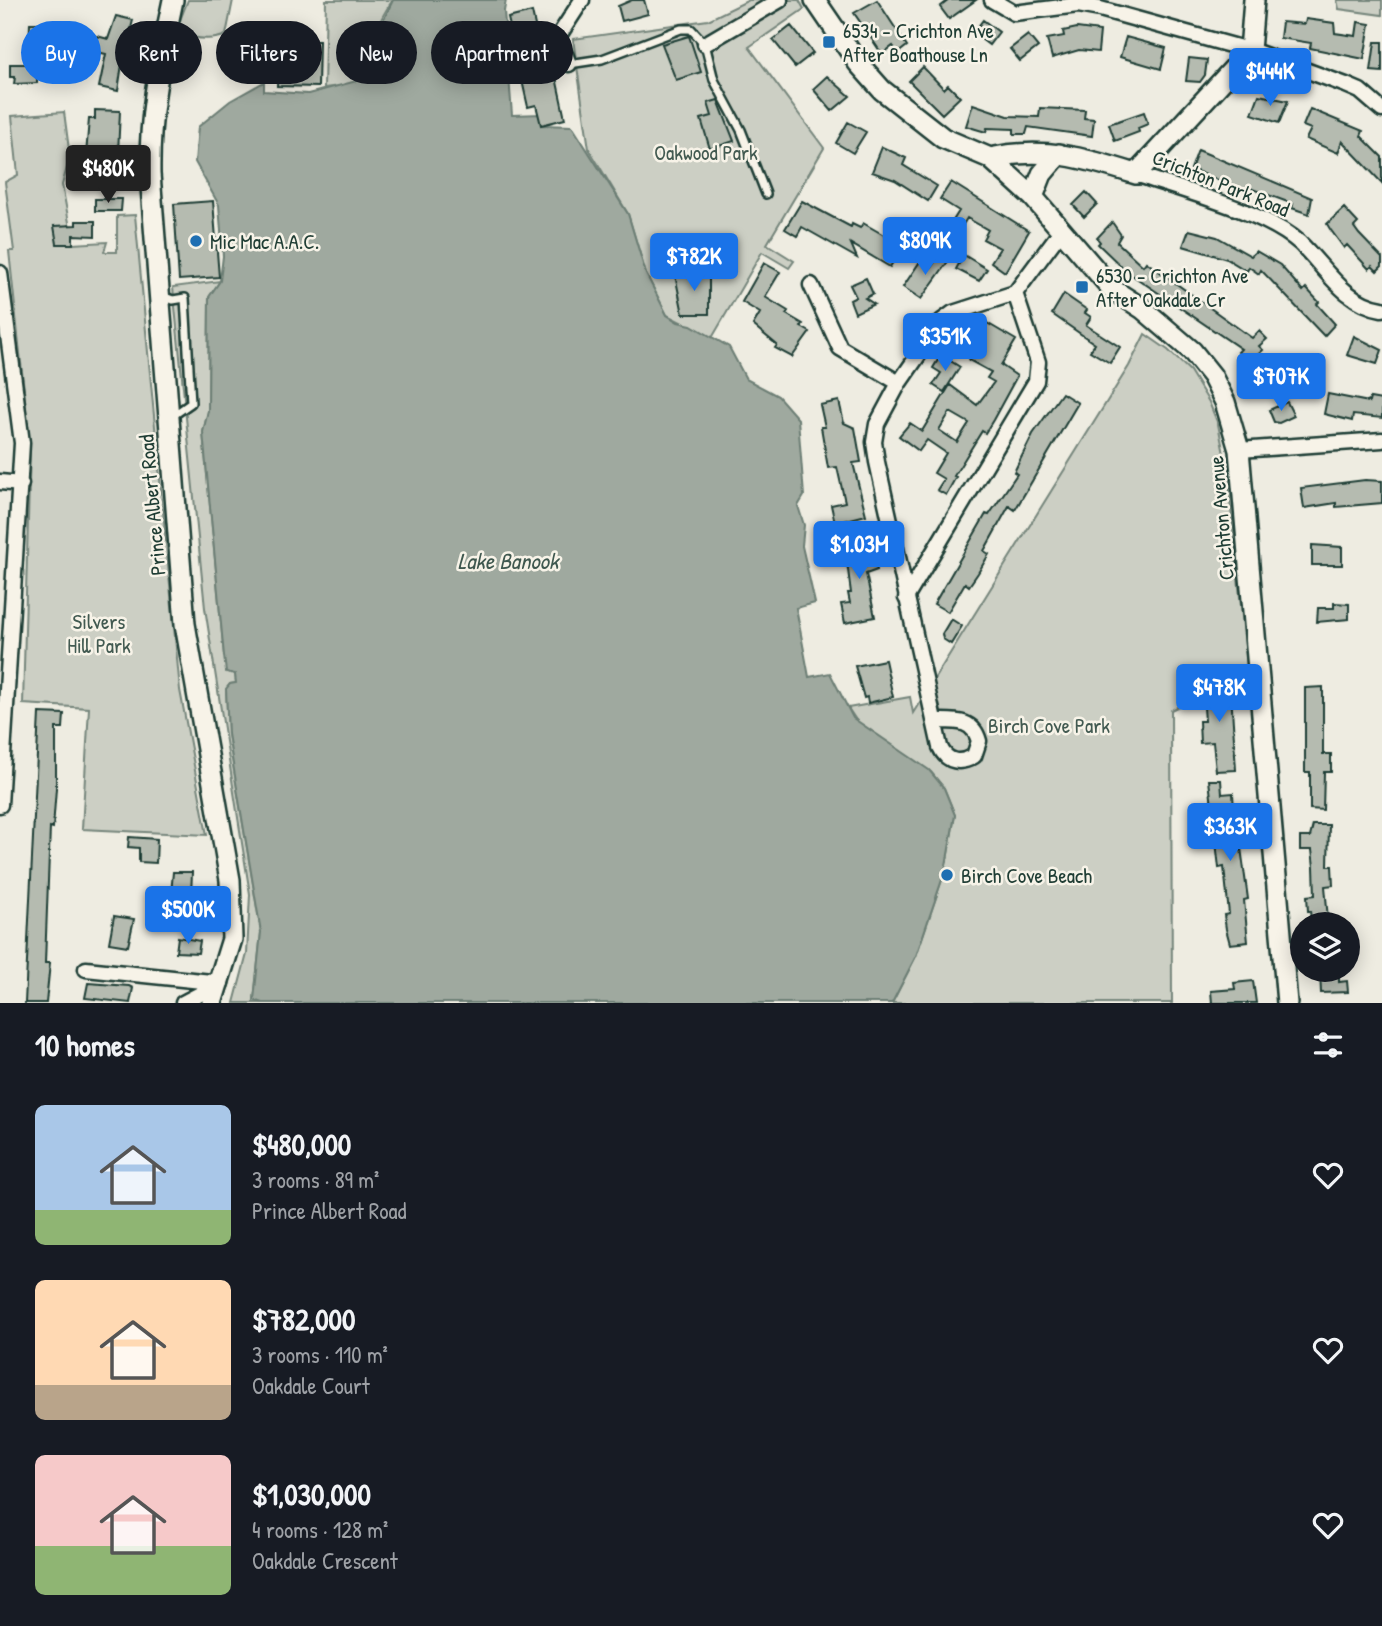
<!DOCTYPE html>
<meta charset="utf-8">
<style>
body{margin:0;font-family:"Patrick Hand",sans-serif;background:#242831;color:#f1f3f6;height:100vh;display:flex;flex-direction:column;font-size:26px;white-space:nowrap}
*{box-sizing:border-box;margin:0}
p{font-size:23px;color:#9ea1a6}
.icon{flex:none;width:38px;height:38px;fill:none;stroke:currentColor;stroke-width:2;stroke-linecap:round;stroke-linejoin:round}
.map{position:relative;height:1003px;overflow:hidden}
.details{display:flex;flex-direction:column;background:#171b24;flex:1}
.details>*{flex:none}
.hud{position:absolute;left:21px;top:21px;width:700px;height:63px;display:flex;gap:14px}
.fabs{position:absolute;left:1290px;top:912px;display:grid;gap:14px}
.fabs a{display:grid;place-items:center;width:70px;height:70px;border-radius:50%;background:#171b24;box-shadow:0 4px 18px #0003;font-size:35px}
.price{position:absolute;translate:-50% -60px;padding:0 16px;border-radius:7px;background:#1a73e8;color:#fff;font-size:23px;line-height:46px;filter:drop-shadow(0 2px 4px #0008)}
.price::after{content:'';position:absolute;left:50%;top:42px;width:21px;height:16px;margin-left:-10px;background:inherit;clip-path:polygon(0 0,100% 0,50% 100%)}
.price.current{background:#222;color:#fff}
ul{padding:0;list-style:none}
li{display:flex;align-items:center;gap:21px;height:175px;padding:0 35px}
li span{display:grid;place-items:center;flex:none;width:196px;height:140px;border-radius:10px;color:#555}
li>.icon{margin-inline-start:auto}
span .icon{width:84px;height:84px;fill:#fffc;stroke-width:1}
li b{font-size:30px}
h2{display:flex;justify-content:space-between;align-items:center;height:84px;padding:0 35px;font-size:30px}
.chip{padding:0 24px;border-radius:32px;background:#171b24;box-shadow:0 4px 18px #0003;font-size:24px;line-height:63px}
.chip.current{background:#1a73e8;color:#fff}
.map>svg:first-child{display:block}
.green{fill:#cccfc4;stroke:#76867c;stroke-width:2}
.water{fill:#9fa99f;stroke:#6c7e74;stroke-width:2}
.building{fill:#b5bbb0;stroke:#1f3d34;stroke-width:2;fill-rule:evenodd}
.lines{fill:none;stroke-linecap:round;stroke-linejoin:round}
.lane-casing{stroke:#1f3d34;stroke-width:12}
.street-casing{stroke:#1f3d34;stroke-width:19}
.secondary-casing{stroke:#1f3d34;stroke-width:24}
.lane{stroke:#f7f3e8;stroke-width:7}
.street{stroke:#f7f3e8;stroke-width:14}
.secondary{stroke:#f7f3e8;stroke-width:19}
.poi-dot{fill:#1f6fb2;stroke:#f7f3e8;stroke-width:2.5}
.labels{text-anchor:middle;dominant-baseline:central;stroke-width:5;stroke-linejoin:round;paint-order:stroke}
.poi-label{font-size:21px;fill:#1f3d34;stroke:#f7f3e8;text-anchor:start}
.park-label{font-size:21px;fill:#425a51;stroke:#f7f3e8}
.street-label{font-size:21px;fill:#1f3d34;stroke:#f7f3e8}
.water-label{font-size:23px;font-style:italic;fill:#3f584f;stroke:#f7f3e8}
</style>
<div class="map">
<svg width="1382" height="1003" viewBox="0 0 1382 1003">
<rect width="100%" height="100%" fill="#eeece1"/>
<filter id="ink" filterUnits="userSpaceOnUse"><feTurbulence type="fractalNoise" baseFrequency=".0143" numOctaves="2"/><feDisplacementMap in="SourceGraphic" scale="14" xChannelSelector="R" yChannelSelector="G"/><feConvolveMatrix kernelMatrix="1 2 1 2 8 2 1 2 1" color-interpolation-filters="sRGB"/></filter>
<g filter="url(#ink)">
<path class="green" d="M188 0H233L226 35C211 42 191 38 175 33Z
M326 0H393C386 9 373 32 373 44 372 51 376 59 375 65 371 85 339 86 324 88Z
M749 0H799L804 9 749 47 824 148 767 244 794 261 789 268 762 252 712 338 667 315 646 274 628 214 589 149 573 39 708 20Z
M1337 0H1382V15L1339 9Z
M64 112 70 157 62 185 73 244 107 242 104 252H117V216L135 215 180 690 207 835 82 829 89 708 23 704 30 446 9 251H14L5 182 18 175 12 116Z
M220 281 209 297 208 411 203 432 224 656 235 674 236 683 230 684 226 689 228 734 261 932 254 1000 262 1003H234L247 954 250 894 205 608 173 287Z
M1145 334 1168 350 1190 371 1209 402 1218 424 1227 469 1247 666 1200 671 1191 700 1171 710 1172 1003H892L916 956 945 871 955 815 944 788 931 772 860 726 848 708 910 697 913 713 1129 366Z"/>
<path class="water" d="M393 0H506L504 11 512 115 542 114 541 125 572 126 628 214 646 274 667 315 678 322 691 325 729 347 746 379 778 396 798 419 804 496 798 506 804 525 802 546 815 603 796 608 809 677 830 673 853 718 929 770 944 788 955 815 945 871 916 956 892 1003H262L254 1000 261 932 228 734 226 689 230 684 236 683 235 674 226 672 224 656 203 432 208 411 209 297 220 281 223 256 219 205 195 162 198 127 230 101 264 82V91L308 94 368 78 376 64 373 41Z"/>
<path class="building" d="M632 0H644L648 14 622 21 618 6Z
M877 0 907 46 898 53 893 46 882 54 854 13Z
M949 0H976L949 19 940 7Z
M532 12 545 71 554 68 565 119 541 125 536 105 528 107 508 18Z
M116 16 133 20 129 37H126L118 91 99 87 106 54 93 51 97 36 108 39Z
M1306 19 1334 23 1335 33 1356 36 1358 22 1370 24 1364 59 1310 48 1311 43 1280 38 1282 22 1305 24Z
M983 20 999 32 989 45 973 33Z
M30 23H51L49 53 29 52Z
M791 26 813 53 795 67 773 40Z
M1077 28 1100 31 1098 52 1079 50 1052 58 1047 39 1064 36 1063 31Z
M1028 35 1038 47 1020 61 1010 49Z
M689 36 701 72 676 80 662 44Z
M1126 37 1166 48 1161 69 1120 57Z
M279 40 319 41 318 87 277 86Z
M1375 42H1382V72L1371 71Z
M1189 58 1207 60 1205 75 1200 82 1186 81Z
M10 64H37V83L14 84 15 77H10Z
M923 67 944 89 948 85 960 97 942 114 909 81Z
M827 76 850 96 832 111 813 89Z
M1259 95 1288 101 1279 123 1252 114Z
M718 100 734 141 710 149 701 119 712 116 708 103Z
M973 104 1008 116 1039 117 1040 108 1085 110 1084 118 1094 119 1092 136 1028 127 1026 134H1014V129L987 128 986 132 979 130 966 126Z
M1310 109 1363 131 1361 136 1382 157V183L1342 141 1338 153 1306 139 1311 129 1303 126Z
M95 110 120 111 118 153H124L125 172 103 171 104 154 86 155 89 119H95Z
M1144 112 1148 124 1138 128 1139 132 1115 141 1109 124Z
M848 122 866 132 853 153 836 143Z
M882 147 906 158 903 165 937 186 928 201 895 180 872 172Z
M1198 150 1312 198 1309 214 1292 208 1293 204 1247 187 1245 191 1191 169Z
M951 182 1029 231 1005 272 991 262 1000 248 983 239 988 230 967 218 958 233 949 227 959 211 940 199Z
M1086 192 1097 204 1084 217 1073 205Z
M95 199H122L121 211H95Z
M213 201 219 277 179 280 174 204Z
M802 201 851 227 852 224 860 228 863 223 903 246 890 267 851 244 857 258 802 227 797 236 785 229Z
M1344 208 1358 223 1354 227 1359 234 1382 258V266L1377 271 1372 266 1369 269 1347 245 1344 248 1330 229 1327 224Z
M76 221H95V236L73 235V244H57L54 226 76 225Z
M1112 222 1121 235 1117 242 1143 266 1146 262 1252 338 1259 331 1267 339 1259 346 1263 350 1249 363 1238 352 1241 349 1126 271 1098 244 1100 242 1097 238Z
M1189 230 1217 237 1251 256 1256 251 1280 265 1303 291 1306 288 1319 302 1317 304 1335 324 1324 336 1261 270 1259 274 1249 267 1247 271 1227 259 1183 246Z
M940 254 949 260 921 299 903 287 921 260 931 267Z
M964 255 987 269 979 281 956 269Z
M764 263 780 272 765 297 788 311 786 314 803 324 801 327 810 332 792 357 775 348 777 345 753 325 760 313 742 302Z
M709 274V314H683L675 275Z
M866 278 873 294 865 298 874 304 855 313 850 300 856 297 850 285Z
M1064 294 1087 310 1085 313 1091 317 1086 325 1120 347 1110 363 1090 351 1095 344 1052 314Z
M987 323 1016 340 1001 365 1017 376 993 420 985 433 982 431 954 476 956 477 946 495 937 490 944 479 934 473 946 453 927 440 919 451 899 436 910 423 922 431 950 385 977 405 994 382 987 378 991 372 969 360 977 346 973 344ZM950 412 969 423 957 442 939 430Z
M1354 336 1382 350 1377 364 1347 355Z
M941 355 960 367 944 392 933 385 941 373 933 368Z
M1062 393 1078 403 1015 510 1009 506 984 551 989 554 978 573 969 586 965 583 948 612 934 604 986 514 989 515 1017 474 1014 472 1033 434Z
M1328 394 1369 402 1370 398 1382 400V418L1353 415 1352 421 1324 414Z
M839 401 844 423 855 428 861 462 853 463 866 515 835 523 831 505 845 502 837 467 828 468 821 427H825L820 405Z
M1287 402 1294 416 1279 423 1274 422 1269 410Z
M1365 480 1382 481V503L1336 507V503L1304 508 1301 488Z
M865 536 869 558 874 557 877 570 866 574 875 617 845 623 841 604 850 603 848 593H851L844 539Z
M1312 545 1342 547V565H1312Z
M1334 603 1349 604V619L1317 622 1318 608H1334Z
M951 619 962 626 951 644 943 639 942 634Z
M885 660 893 697 868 703 867 697 864 698 855 666Z
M1222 678 1224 694 1231 693 1236 770 1216 771 1213 742 1200 743 1199 721H1205L1202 680Z
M1323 687V754H1331V772H1324L1323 810 1310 809V772H1305V688Z
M39 713 64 714 63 728H56V788L53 828 50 827 45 963H50L46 1003H25Z
M1209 780H1221L1222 794 1233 793 1236 849 1241 848 1248 899 1244 900 1248 942 1230 944 1226 929 1224 915 1229 914 1224 867 1219 868Z
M1313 825H1329L1328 866H1332L1333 885 1325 886 1328 919 1311 920 1310 911H1308L1307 896 1315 895 1314 867 1312 850H1300V837H1310Z
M129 837 157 839 156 863 139 862V848L128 847Z
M173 872H192L191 895 171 894Z
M114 916 134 919 128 946 109 943Z
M178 937 200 941 198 953 176 952Z
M1339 970V982L1347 981 1348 992 1321 993 1320 971Z
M1253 981 1256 1003H1212L1211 991 1235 989 1234 983Z
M88 983 129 986 133 988 130 1003 85 998Z"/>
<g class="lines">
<g class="lane-casing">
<path id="lane" d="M569 64 602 59 681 29H691L705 44 714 80 741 130 766 194
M162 296 173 300 185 298 191 403 171 417"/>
</g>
<g class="street-casing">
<path id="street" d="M992 0 1014 13 1078 5 1100 9 1259 53 1346 85 1360 91 1382 110
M705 44 780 0
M569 64 558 37 582 0
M1136 174C1182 191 1265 211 1300 243 1326 268 1344 303 1382 309
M0 273 22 443 0 805
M811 285 840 348 899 383
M1239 450 1382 440
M0 482 21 484
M906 598 1036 381 1038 362 1015 293
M936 721C956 721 973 719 979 741L974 756C961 764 947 763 940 747L877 462 874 442 877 424 899 383 942 321 953 313 1015 293 1061 231
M86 969 221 983
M183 1003 221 983"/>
</g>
<g class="secondary-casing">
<path id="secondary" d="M173 0C160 63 149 109 150 174L185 624 230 880 232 939 212 1003
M815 0 858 63 882 90 943 138 990 158 1033 197 1112 289 1143 309 1192 351 1212 376 1225 402 1239 450 1287 1003
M990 158C1044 146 1085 158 1136 174L1250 51 1254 0
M1033 197 1042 174 1059 154"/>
</g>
<use href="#lane" class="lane"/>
<use href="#street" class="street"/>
<use href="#secondary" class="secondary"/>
</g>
</g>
<g class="poi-dot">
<rect x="822" y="35" width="14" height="14" rx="3.5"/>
<circle cx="196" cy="241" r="7"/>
<rect x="1075" y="280" width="14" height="14" rx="3.5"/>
<circle cx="947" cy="875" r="7"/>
</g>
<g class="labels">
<g class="poi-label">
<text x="843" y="30">6534 - Crichton Ave<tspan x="843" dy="24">After Boathouse Ln</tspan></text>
<text x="210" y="241">Mic Mac A.A.C.</text>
<text x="1096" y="275">6530 - Crichton Ave<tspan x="1096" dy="24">After Oakdale Cr</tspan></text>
<text x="961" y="875">Birch Cove Beach</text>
</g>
<g class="park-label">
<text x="706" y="152">Oakwood Park</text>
<text x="99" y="621">Silvers<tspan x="99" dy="24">Hill Park</tspan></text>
<text x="1049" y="725">Birch Cove Park</text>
</g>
<g class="street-label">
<text transform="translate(1221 183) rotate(22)">Crichton Park Road</text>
<text transform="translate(152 505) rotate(-95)">Prince Albert Road</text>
<text transform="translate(1221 518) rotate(-95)">Crichton Avenue</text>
</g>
<g class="water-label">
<text x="508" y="560">Lake Banook</text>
</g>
</g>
</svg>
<div class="fabs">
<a><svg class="icon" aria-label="layers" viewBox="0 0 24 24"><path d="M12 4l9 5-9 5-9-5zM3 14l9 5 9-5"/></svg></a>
</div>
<b class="price" style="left:1270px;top:108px">$444K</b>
<b class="price current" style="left:108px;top:205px">$480K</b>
<b class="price" style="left:925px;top:277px">$809K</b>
<b class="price" style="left:694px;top:293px">$782K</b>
<b class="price" style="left:945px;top:373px">$351K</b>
<b class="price" style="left:1281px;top:413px">$707K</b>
<b class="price" style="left:859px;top:581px">$1.03M</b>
<b class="price" style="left:1219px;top:724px">$478K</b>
<b class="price" style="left:1230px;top:863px">$363K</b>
<b class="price" style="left:188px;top:946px">$500K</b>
<div class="hud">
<a class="chip current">Buy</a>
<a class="chip">Rent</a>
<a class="chip">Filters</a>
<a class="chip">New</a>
<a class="chip">Apartment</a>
</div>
</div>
<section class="details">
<h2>10 homes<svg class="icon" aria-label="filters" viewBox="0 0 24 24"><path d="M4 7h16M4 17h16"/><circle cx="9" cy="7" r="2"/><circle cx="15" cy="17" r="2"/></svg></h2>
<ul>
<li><span style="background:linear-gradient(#a9c7e8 75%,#8fb573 0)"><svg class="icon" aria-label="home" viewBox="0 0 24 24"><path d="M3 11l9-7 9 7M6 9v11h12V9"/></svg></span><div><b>$480,000</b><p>3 rooms · 89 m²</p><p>Prince Albert Road</p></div><svg class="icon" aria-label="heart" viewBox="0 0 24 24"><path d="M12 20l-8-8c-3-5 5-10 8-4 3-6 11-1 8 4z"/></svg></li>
<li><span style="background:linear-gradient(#ffd9b3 75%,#b9a48a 0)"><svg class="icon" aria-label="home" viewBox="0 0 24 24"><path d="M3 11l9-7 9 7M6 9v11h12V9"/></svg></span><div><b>$782,000</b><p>3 rooms · 110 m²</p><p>Oakdale Court</p></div><svg class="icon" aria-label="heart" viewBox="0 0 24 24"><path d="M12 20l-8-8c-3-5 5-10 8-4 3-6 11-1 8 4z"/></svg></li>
<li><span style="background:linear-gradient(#f6c9c9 65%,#8fb573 0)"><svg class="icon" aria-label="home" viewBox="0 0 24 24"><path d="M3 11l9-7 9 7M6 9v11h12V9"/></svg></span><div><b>$1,030,000</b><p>4 rooms · 128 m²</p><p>Oakdale Crescent</p></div><svg class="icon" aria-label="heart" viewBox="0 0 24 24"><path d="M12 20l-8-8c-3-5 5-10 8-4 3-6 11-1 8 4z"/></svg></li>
</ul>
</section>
